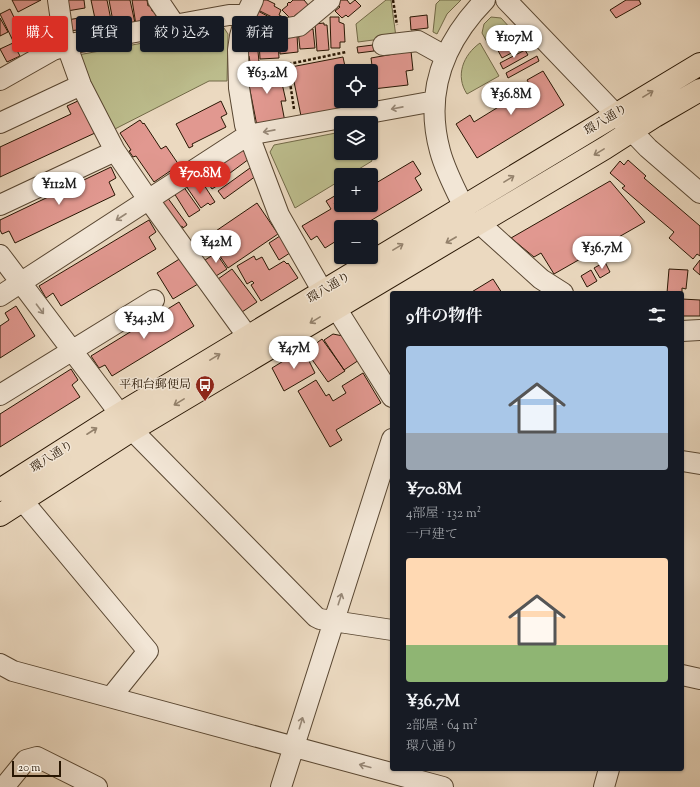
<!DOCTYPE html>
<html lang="ja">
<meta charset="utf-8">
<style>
body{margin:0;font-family:"Sorts Mill Goudy","Noto Serif JP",serif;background:#242831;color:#f1f3f6;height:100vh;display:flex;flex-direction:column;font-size:15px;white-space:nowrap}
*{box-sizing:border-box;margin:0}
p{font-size:13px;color:#9ea1a6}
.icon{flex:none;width:22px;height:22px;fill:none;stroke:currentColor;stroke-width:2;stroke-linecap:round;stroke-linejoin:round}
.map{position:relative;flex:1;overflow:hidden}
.drawer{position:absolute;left:390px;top:291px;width:294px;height:480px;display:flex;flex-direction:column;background:#171b24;border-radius:4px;box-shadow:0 1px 3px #0004}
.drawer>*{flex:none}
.hud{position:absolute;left:12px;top:16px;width:318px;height:36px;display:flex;gap:8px}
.buttons{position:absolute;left:334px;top:64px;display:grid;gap:8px}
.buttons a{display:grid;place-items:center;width:44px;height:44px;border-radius:4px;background:#171b24;box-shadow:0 1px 3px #0004;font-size:20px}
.scale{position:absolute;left:12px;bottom:10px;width:49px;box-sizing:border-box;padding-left:4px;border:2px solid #281603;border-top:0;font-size:11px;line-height:14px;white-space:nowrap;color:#281603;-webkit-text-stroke:3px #f2e6d6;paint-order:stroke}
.price{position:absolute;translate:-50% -34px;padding:0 9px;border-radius:14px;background:#fff;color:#222;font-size:13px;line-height:26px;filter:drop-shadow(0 1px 2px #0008)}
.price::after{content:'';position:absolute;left:50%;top:24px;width:12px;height:9px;margin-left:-6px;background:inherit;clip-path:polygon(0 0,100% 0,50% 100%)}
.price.current{background:#d93025;color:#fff}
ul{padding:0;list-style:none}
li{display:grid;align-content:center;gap:8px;height:212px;padding:0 16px}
li span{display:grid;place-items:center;height:124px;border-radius:4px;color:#555}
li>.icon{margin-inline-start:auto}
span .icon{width:72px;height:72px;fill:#fffc;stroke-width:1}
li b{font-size:17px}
h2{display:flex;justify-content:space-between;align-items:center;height:48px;padding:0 16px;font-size:17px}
.tag{padding:0 14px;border-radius:4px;background:#171b24;box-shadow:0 1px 3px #0004;font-size:14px;line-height:36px}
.tag.current{background:#d93025;color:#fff}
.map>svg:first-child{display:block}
.green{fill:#bdbe8e;stroke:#726a48}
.building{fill:#e19890;stroke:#281603}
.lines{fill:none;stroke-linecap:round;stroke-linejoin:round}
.minor-casing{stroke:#594732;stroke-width:22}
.major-casing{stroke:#281603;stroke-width:24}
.path{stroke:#281603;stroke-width:2.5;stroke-dasharray:3 2;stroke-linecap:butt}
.minor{stroke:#f2e6d6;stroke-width:20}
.major{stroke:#ebd9c0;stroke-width:22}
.oneway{stroke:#93816b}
.oneway2{stroke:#978877}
.labels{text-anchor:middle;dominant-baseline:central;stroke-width:3;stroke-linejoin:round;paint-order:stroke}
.street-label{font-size:12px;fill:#281603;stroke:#f2e6d6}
.poi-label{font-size:12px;fill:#281603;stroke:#f2e6d6;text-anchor:end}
</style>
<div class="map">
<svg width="700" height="787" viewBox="0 0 700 787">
<rect width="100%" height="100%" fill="#ebd9c0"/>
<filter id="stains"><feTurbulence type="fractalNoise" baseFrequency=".005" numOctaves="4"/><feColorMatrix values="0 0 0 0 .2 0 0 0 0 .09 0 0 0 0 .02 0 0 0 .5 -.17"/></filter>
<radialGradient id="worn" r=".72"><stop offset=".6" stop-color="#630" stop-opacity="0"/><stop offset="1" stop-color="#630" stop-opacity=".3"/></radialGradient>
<path class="green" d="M386 0H391L396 37 358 42 356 24Z
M440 0H461L447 14 437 34 433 32 436 4Z
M491 17 501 18 512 30 488 44 482 33 484 24Z
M224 28 228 34 227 81H209L111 131 78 55Z
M480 43 499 76 467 94C455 76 463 55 480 43Z
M341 132V153H369L372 161 349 175H341V180L295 208 270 152 274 145Z"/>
<path class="building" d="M12 0H41L18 12Z
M65 0H84L85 8 67 11Z
M91 0H107L112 25 97 28Z
M109 0H130L135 23 114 27Z
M132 0H147L148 6 151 5 152 11H155L157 21 136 25Z
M263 0H267L275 4 274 6 281 10 279 15 283 17 280 21 258 10Z
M293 0H304L309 6 299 15 298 13 291 19 282 10 288 5 287 4 289 2 290 3Z
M341 0H347L350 4 355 0 361 6 348 17 346 15 342 18 335 11 340 7 337 4Z
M626 0H639L641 4 616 18 610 10Z
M10 9 25 40 15 45 0 14Z
M258 11 273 19 270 26H259L252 23Z
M427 15 428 28 411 30 410 17Z
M85 17 87 29 68 31 67 20Z
M330 17H339V22L344 24 345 42H340V48H331Z
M0 18 8 32 0 36Z
M46 20 50 27 56 25 58 38 34 53 23 32Z
M324 23V25H327L329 50 317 51 315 24Z
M313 29 315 48 300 49 298 30Z
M297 35 298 52 280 54 279 36Z
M509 35 517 50 502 58 494 43Z
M278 40 279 58 260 59 259 41Z
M248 41H257L259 62H250L249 56 246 57V48H249Z
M13 43 20 56 7 62 0 49Z
M373 45 374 51 358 53 357 47Z
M525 50 528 55 503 69 500 63Z
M411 51 413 70 406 71 408 85 373 89 372 81H374L371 58Z
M537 56 539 61 508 78 506 73Z
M343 57 346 71H341V101H354L355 106 301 116 291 67Z
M275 65 276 69 284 68 286 78 281 79 286 101H281L285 122 257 126 247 75 251 74 250 70Z
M543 71 564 105 477 158 456 124 470 115 474 122 531 87 527 80Z
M80 100 95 133 0 177V147L71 114 67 106Z
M221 101 227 114 221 117 226 127 192 144 193 146 189 148 176 124Z
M140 120 143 124 144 123 161 149 166 146 179 165 154 182 136 156 133 157 129 151 131 150 120 133Z
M240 146 249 159 226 176 216 162Z
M628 160 646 176 644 178 700 226V256L697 254 693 259 669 238 674 232 622 188 625 186 610 173 620 161 624 165Z
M413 161 421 174 415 178 422 190 360 227H341V238L325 248 317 236 311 240 302 226 331 209 326 201 338 194 341 199 334 203 336 206 341 204V205H371V186Z
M214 163 226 180 212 189 200 172Z
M111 167 116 178 109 182 115 195 15 243 9 231 2 234 0 230V220Z
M250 168 256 176 224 199 218 191Z
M193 181 199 188 204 185 215 202 210 205 208 203 201 208 186 186Z
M610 181 645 222 554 274 541 253 534 257 511 238Z
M183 186 200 210 189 217 174 193Z
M167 197 186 223 187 225 183 228 182 226 179 228 160 202Z
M257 203 278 234 228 268 207 237Z
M149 220 156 232 149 237 156 249 61 306 53 293 46 298 39 286Z
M283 234 293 251 279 260 269 243Z
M216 253 227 269 216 276 205 260Z
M254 256 256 260 262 257 269 270 284 261 287 264 288 263 298 278 261 301 251 285 254 283 252 281 247 284 237 266Z
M181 258 198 284 173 299 157 273Z
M700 260V275L693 269Z
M605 262 610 272 600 278 594 268Z
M232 269 257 302 242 312 218 279Z
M669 269 688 270 686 289 682 288V293H667Z
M591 270 597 281 587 287 581 276Z
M493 279 502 293H470Z
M682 299 700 300V316H682Z
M179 302 194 326 112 376 105 365 99 368 91 356Z
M16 306 35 336 0 358V326L9 320 5 313Z
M333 334 343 336 359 360 344 370 324 340Z
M322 339 345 371 328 382 306 351Z
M303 349 315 373 284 391 272 368Z
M71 369 78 380 72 385 80 397 0 447V414Z
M363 373 381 403 336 430 342 440 330 447 298 391 316 380 326 396 329 394 333 401 346 393 342 386Z"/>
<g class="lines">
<g class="minor-casing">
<path id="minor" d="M58 0 63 35 81 85 115 151 143 192 248 337
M158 0 175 25
M253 0 246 15 240 36 238 50 239 88 245 125 279 215 323 292
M506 0 648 148 700 193
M240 36 299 26 330 0
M383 45 418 41 445 56
M0 80 53 50 75 43 229 15H246
M0 123 81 85
M0 205 115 151
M464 207C455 189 445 170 440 151 424 92 444 42 485 0
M479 223 541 279 563 293
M0 255 132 430 316 617 320 619 392 630
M0 296 248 135 435 101
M336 308 392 397
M682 331 700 330
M0 395 154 300
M682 461 700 464
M22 500 148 651 111 697
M0 664 13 671 443 787
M682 675 700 679
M4 787 26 760 37 757 97 787
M281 787 392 439
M604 787 609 769"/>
</g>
<g class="major-casing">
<path id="major" d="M0 490 110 420 700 64
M0 515 132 430 605 148 655 116 700 90"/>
</g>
<path class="path" d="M393 0 397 25
M294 109 288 69 289 64 346 52"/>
<use href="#minor" class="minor"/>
<use href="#major" class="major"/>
</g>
<defs><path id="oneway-shaft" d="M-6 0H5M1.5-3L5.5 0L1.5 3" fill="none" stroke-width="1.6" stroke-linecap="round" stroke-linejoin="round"/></defs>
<g class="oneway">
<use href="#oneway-shaft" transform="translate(648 94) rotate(-31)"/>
<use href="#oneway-shaft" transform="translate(599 152) rotate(149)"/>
<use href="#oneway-shaft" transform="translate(509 179) rotate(-32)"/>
<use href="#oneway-shaft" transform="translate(451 240) rotate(150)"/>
<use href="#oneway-shaft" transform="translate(398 247) rotate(-31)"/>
<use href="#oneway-shaft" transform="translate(315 320) rotate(149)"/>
<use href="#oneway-shaft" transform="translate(215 357) rotate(-31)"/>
<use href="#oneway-shaft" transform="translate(179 402) rotate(149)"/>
<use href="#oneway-shaft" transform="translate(92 431) rotate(-33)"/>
</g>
<g class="oneway2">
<use href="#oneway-shaft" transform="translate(397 108) rotate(169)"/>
<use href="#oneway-shaft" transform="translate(269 131) rotate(169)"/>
<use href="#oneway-shaft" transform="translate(121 217) rotate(147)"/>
<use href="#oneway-shaft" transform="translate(40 309) rotate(53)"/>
<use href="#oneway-shaft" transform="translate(340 599) rotate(-72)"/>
<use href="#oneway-shaft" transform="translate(301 723) rotate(-73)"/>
<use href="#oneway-shaft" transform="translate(365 766) rotate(-165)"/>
</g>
<defs>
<g id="bus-pin" transform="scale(1)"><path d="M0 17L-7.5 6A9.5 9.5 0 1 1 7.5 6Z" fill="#8f2418" stroke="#f2e6d6"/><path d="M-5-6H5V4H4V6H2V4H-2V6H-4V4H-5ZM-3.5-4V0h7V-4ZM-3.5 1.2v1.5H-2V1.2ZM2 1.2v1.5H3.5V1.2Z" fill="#fff"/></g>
</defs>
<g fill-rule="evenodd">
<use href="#bus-pin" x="205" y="385"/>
</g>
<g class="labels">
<g class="street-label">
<text transform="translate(606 120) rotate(-31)">環八通り</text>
<text transform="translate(329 288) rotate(-31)">環八通り</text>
<text transform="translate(52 457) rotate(-33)">環八通り</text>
</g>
<g class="poi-label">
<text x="191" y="385">平和台郵便局</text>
</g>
</g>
<rect width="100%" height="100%" filter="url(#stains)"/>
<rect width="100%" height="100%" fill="url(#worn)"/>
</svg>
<div class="buttons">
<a><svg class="icon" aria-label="locate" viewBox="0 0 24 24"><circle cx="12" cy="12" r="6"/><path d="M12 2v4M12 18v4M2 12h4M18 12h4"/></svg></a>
<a><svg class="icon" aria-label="layers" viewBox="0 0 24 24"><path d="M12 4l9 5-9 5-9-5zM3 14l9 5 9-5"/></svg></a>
<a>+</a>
<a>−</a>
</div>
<div class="scale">20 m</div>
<b class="price" style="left:514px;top:59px">¥107M</b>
<b class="price" style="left:267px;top:95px">¥63.2M</b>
<b class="price" style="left:511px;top:116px">¥36.8M</b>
<b class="price current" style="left:200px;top:195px">¥70.8M</b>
<b class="price" style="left:59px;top:206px">¥112M</b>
<b class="price" style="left:216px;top:264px">¥42M</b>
<b class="price" style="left:602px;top:270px">¥36.7M</b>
<b class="price" style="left:144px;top:340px">¥34.3M</b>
<b class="price" style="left:294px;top:370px">¥47M</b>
<div class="hud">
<a class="tag current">購入</a>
<a class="tag">賃貸</a>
<a class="tag">絞り込み</a>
<a class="tag">新着</a>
</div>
<section class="drawer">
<h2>9件の物件<svg class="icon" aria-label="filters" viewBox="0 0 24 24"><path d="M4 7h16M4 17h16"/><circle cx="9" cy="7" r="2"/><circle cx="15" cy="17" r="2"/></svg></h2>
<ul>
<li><span style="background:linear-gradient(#a9c7e8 70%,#9aa5b1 0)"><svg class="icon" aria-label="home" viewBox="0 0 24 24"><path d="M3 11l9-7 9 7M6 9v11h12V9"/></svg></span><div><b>¥70.8M</b><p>4部屋 · 132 m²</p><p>一戸建て</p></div></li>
<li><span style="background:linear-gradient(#ffd9b3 70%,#8fb573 0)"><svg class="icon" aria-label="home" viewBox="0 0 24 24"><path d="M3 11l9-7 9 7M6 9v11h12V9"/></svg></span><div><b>¥36.7M</b><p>2部屋 · 64 m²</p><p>環八通り</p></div></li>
</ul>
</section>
</div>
